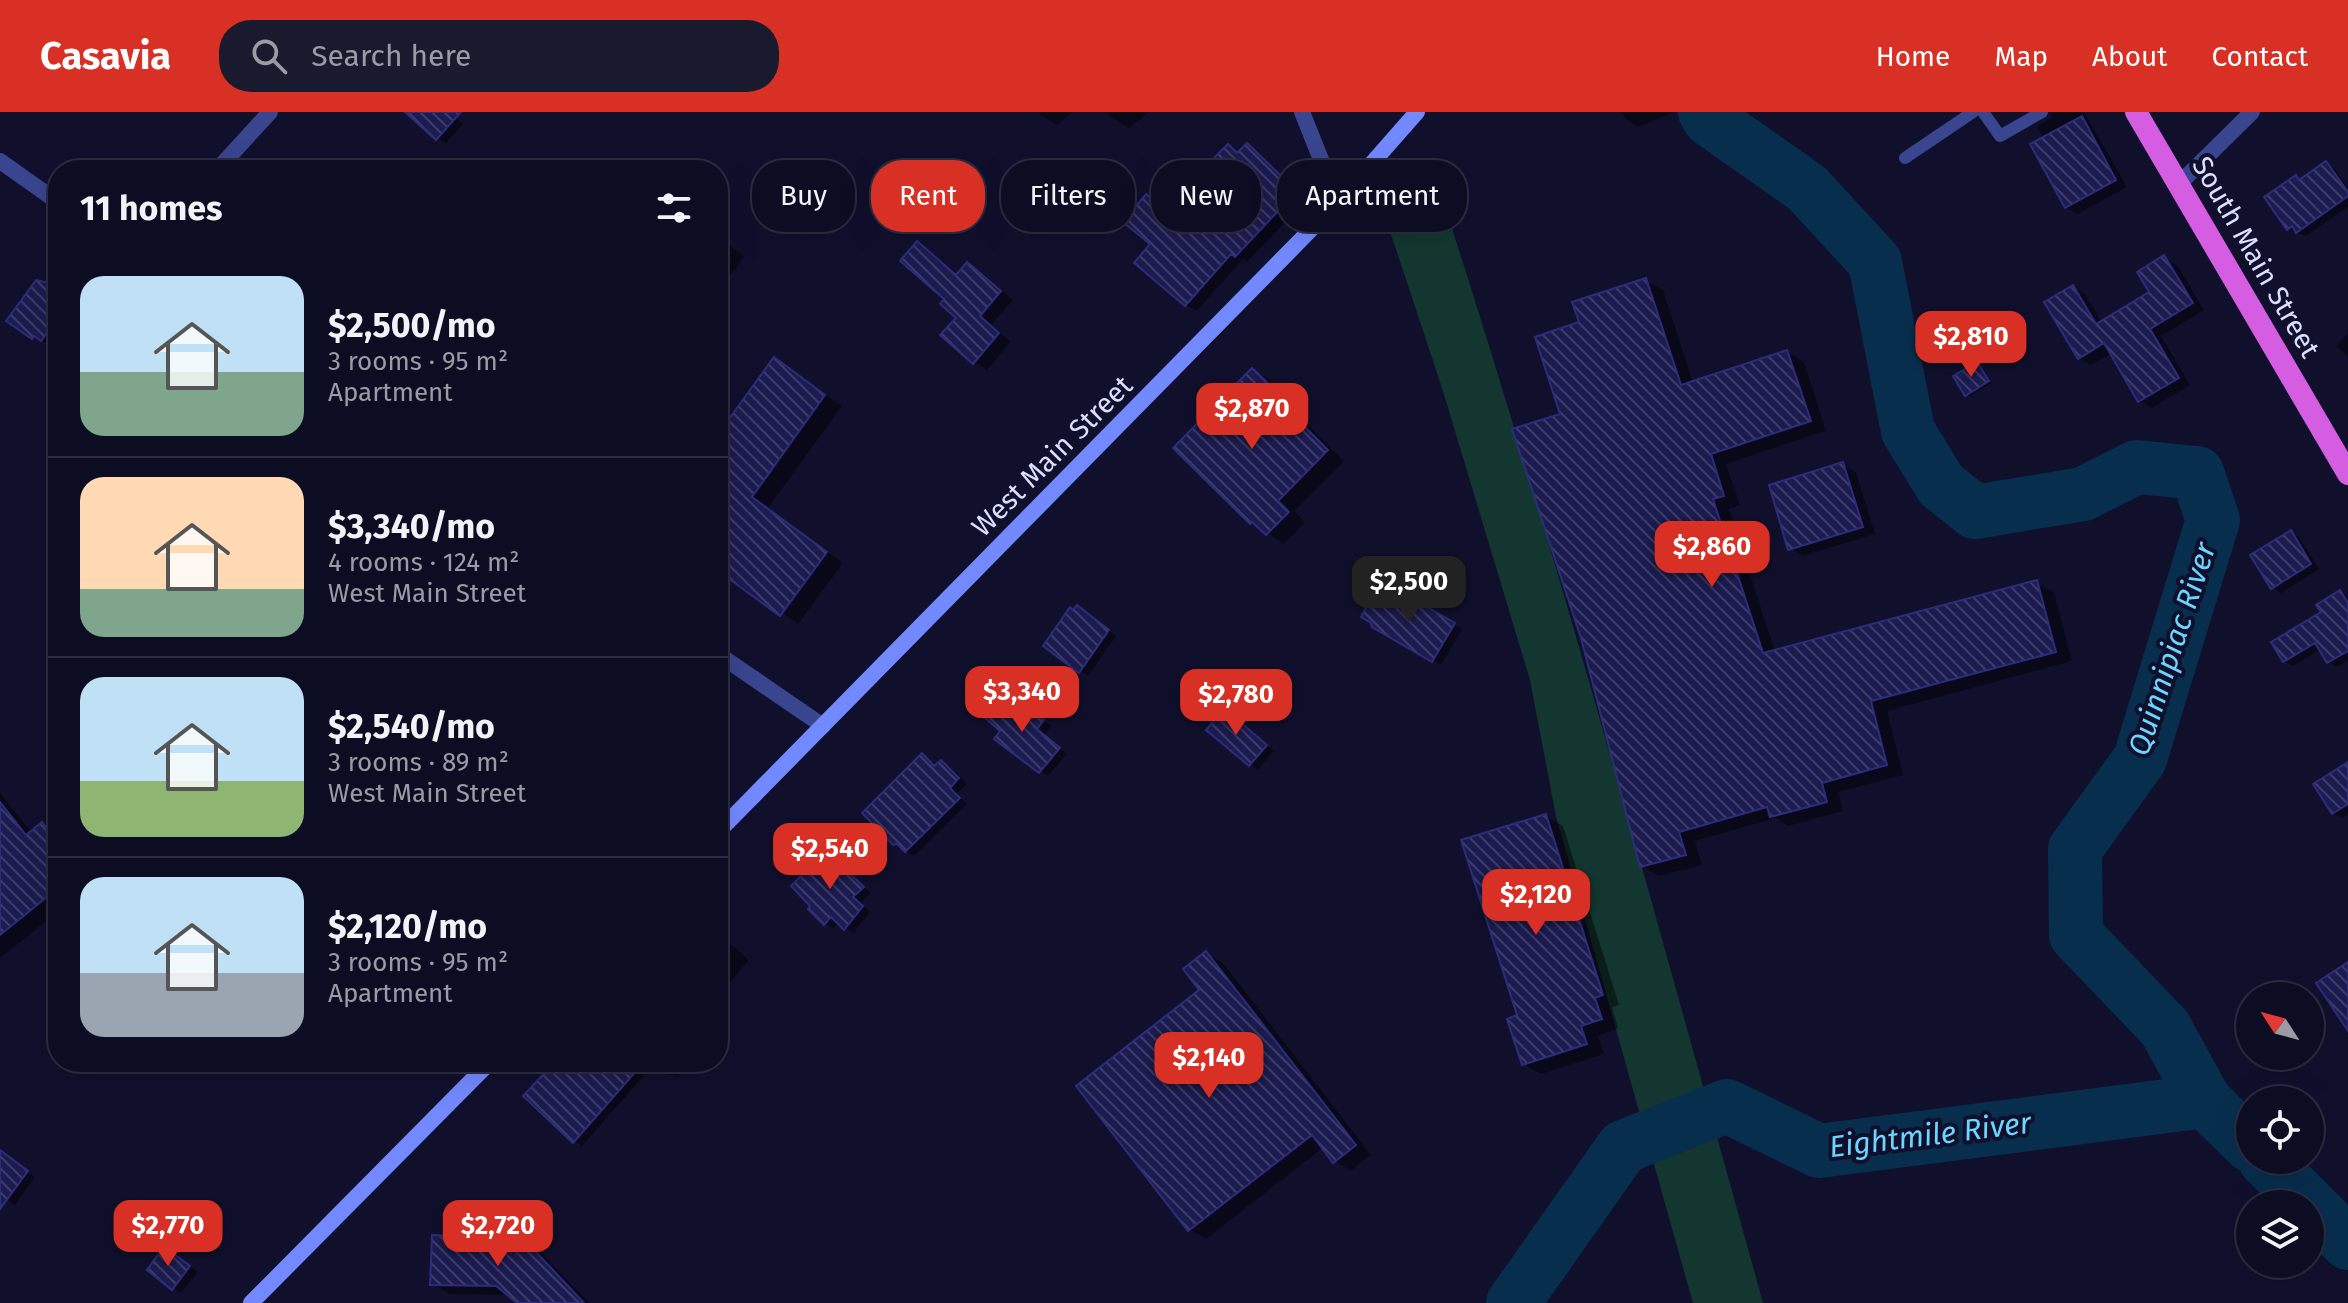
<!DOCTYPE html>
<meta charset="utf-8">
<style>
body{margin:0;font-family:"Fira Sans",sans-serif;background:#1a1a2f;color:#f1f3f6;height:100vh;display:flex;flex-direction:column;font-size:30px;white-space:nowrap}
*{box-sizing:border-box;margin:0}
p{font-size:26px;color:#9a9ba5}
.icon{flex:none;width:44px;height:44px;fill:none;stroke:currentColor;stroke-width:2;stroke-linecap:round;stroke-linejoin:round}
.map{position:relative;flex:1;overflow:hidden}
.side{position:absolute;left:48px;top:48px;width:680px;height:912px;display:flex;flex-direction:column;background:#0c0c22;border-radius:32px;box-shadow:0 8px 32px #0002,0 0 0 2px #2c2c40}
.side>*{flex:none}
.guide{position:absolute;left:752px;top:48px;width:760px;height:72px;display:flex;gap:16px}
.needle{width:52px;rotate:306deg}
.controls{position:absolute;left:2236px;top:870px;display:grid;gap:16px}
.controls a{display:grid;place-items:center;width:88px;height:88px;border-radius:50%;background:#0c0c22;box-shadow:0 8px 32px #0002,0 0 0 2px #2c2c40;font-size:40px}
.price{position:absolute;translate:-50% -68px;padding:0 18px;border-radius:16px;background:#d93025;color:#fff;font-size:26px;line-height:52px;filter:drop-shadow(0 2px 4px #0008)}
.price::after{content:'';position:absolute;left:50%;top:48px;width:24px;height:18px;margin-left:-12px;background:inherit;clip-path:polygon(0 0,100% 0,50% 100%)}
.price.current{background:#222;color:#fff}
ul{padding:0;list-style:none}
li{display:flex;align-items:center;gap:24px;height:200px;padding:0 32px}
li+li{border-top:2px solid #2c2c40}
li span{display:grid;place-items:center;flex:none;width:224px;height:160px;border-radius:24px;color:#555}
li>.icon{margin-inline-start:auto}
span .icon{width:96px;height:96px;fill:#fffc;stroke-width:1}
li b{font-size:34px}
h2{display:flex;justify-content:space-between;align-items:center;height:96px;padding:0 32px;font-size:34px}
.pill{padding:0 28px;border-radius:32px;background:#0c0c22;box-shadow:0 8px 32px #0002,0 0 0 2px #2c2c40;font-size:28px;line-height:72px}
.pill.current{background:#d93025;color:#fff}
header{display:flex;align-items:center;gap:48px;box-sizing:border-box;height:112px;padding:0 40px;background:#d93025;color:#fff}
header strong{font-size:38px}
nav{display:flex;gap:44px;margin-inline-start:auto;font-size:28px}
.search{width:560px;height:72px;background:#1a1a2f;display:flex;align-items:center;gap:20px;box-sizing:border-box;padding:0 28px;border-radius:32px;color:#9a9ba5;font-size:30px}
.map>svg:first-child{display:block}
.green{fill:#133730}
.shadow{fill:#0007}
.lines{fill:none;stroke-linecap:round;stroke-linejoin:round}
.river{stroke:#082e4e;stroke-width:54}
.building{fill:url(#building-back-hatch);stroke:#2d2c7c;stroke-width:2}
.service{stroke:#39458e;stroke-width:12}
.minor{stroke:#39458e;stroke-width:16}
.secondary{stroke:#7389ff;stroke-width:16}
.trunk{stroke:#d45de2;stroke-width:22}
.labels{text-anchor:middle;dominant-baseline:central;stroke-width:8;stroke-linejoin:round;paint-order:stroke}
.street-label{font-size:28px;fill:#dcdfff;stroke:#10102d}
.water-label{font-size:30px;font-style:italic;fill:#6ad5ff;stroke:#10102d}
</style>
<header>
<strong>Casavia</strong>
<div class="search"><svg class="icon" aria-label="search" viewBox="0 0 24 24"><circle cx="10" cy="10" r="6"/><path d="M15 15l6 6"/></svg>Search here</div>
<nav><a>Home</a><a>Map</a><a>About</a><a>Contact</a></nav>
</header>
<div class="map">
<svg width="2348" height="1191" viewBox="0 0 2348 1191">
<defs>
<pattern id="building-back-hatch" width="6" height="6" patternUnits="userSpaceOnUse" patternTransform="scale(2)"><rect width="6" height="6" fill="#1c1b4f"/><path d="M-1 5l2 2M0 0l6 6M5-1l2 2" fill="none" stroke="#3c3c69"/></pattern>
</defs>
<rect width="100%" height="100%" fill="#10102d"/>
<path class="green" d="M1430 48C1553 425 1657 809 1763 1191H1693L1556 704 1530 568 1443 279 1383 98Z"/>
<path class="shadow" d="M423 0H450L463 12 446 31 437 26Z
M1037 0H1072L1057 13Z
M1106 0H1149L1129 16 1112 6Z
M1622 0H1675L1638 15 1625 7Z
M2051 0H2084L2127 75 2078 102 2066 95 2044 27 2037 15 2052 5Z
M1247 33 1258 40 1307 87 1247 150 1243 147 1197 199 1186 193 1153 131 1147 84 1180 108 1222 65 1229 35 1240 41Z
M2326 52 2335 57 2348 76V95L2306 124 2297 121 2288 116 2296 65 2302 69Z
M720 127 744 144 727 168 718 163V130Z
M917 131 930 139 958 163 967 152 980 160 1013 188 991 213 1011 230 987 258 974 250 959 206Z
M2164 146 2177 153 2204 198 2161 224 2190 273 2152 296 2140 289 2112 241 2091 253 2079 246 2073 175 2085 182 2102 211 2152 181Z
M1646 169 1663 178 1693 271 1787 240 1804 250 1826 319 1726 352 1740 393 1729 397 1775 540 2037 471 2054 480 2072 549 1887 599 1903 663 1838 680 1843 699 1788 714 1776 706 1695 729 1702 753 1659 764 1642 754 1562 303 1581 211Z
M58 175V222L51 232 33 226 9 208Z
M2348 221V245L2336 234Z
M1977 252 1991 271 1970 284 1966 282Z
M791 258 842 294 768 396 843 451 798 512 719 457 718 459V315L723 318Z
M1253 258 1270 268 1288 286 1285 290 1344 349 1294 399 1305 410 1284 432 1251 410Z
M1843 353 1856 360 1875 422 1803 444 1790 436Z
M2291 420 2299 425 2319 457 2281 481 2273 476Z
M2340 480 2348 485V548L2337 555 2329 550 2321 537 2293 554 2284 549Z
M1407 486 1462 517 1441 553 1373 513 1402 494Z
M1086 501 1116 524 1088 564 1080 559Z
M1003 588 1018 599 1024 593 1051 614 1045 623 1067 642 1048 664 1040 659 1003 619Z
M1233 604 1274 639 1258 658 1209 618Z
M922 644 936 655 941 650 950 655 967 672 957 681 967 692 914 744 894 732Z
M2348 653V702L2342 706 2333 701Z
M0 681 32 721 42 713 58 722V800L0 846Z
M1545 704 1563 714 1619 893 1612 895 1618 916 1598 924 1604 942 1541 962 1524 952 1519 905Z
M826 741 835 746 871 781 861 791 870 800 853 821 839 810 834 816 825 812 813 794Z
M718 822 749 848 726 875 718 870Z
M1207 842 1223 851 1371 1043 1351 1059 1335 1049 1324 1035 1206 1127 1190 1118 1202 878Z
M557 950H665L681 965 649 958 582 1034 574 1029Z
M0 1040 35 1065 15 1093 0 1083Z
M522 1128 540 1139 589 1191H520L511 1183 450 1182 432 1172Z
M173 1141 198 1160 181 1181 173 1176Z"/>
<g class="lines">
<path class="river" d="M1705 0 1710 8 1807 76 1875 150 1908 319 1941 373 1975 400 2083 382 2137 355 2197 361 2213 408 2140 647 2075 737 2076 823 2165 916 2205 989 2250 1033
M2265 1048 2309 1092
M2310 1093 2348 1131
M1513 1191 1623 1035 1727 994 1819 1039 2205 989"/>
</g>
<path class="building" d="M405 0H461L436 28Z
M2082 4 2116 68 2065 96 2030 32Z
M1247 31 1297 79 1235 145 1231 142 1185 194 1134 151 1150 132 1123 110 1146 82 1179 107 1219 65 1207 53 1228 32 1237 41Z
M2326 49 2348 80V84L2296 121 2292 114 2287 118 2264 85 2296 63 2299 68Z
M917 129 956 163 967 150 1001 179 980 204 999 221 973 252 940 223 956 206 940 192 944 187 900 149Z
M2164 143 2193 191 2150 217 2179 266 2138 290 2104 231 2078 247 2044 190 2073 173 2096 212 2149 180 2137 160Z
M1646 166 1681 273 1787 238 1811 309 1711 342 1724 384 1713 387 1763 541 2037 468 2056 540 1871 589 1887 653 1822 671 1827 690 1770 705 1767 695 1679 720 1686 743 1640 755 1581 526 1512 317 1560 302 1535 225 1579 210 1572 190Z
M36 168 58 173V206L41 229 34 224 32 227 6 209Z
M774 245 825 283 752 385 827 440 780 504 718 459V322Z
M1977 250 1989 269 1965 284 1953 264Z
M1252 256 1272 275 1269 279 1328 338 1278 389 1289 400 1266 423 1252 410 1250 412 1173 336Z
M1843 350 1863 415 1788 438 1769 373Z
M2291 418 2311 452 2271 477 2250 443Z
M1376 477 1401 492 1406 483 1455 511 1432 550 1372 515 1371 511 1361 505Z
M2340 478 2348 491V539L2327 551 2315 531 2283 550 2271 530 2321 500 2316 493Z
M1077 493 1109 518 1079 561 1043 534 1070 495 1073 498Z
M1003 586 1017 598 1023 591 1044 608 1037 617 1060 636 1039 661 994 627 1000 619 985 606Z
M1224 596 1267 633 1249 654 1206 618Z
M922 641 934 654 941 648 959 666 950 676 960 686 905 740 897 732 893 733 862 701Z
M2348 650V692L2332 702 2313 672Z
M0 690 26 723 42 710 58 731V776L0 823Z
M1546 702 1603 883 1595 886 1602 907 1581 914 1587 932 1522 953 1507 907 1517 903 1461 728Z
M826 738 864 775 853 785 863 794 844 818 831 805 824 813 808 797 810 794 791 774Z
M1206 839 1356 1033 1333 1051 1312 1023 1188 1119 1076 974 1199 878 1183 857Z
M2348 850V919L2316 871Z
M555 950H644L573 1031 523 984Z
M0 1038 28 1059 0 1097Z
M432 1123 523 1126 584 1191H517L496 1174 430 1173Z
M164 1134 190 1154 172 1178 147 1158Z"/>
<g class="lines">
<path class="service" d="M1983 0 2000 24 2042 0
M1905 46 1973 0"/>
<path class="minor" d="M1302 0 1338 90
M0 49 58 90
M217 58 270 0
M2179 72 2252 0
M718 542 823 614"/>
<path class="secondary" d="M718 720 1338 90 1417 0
M251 1191 490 950"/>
<path class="trunk" d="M2136 0 2348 362"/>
</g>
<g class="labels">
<g class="street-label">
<text transform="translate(2256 145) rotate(60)">South Main Street</text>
<text transform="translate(1052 344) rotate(-45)">West Main Street</text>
</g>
<g class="water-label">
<text transform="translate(2172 537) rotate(-72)">Quinnipiac River</text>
<text transform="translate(1930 1023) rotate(-7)">Eightmile River</text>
</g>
</g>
</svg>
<div class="controls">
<a><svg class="needle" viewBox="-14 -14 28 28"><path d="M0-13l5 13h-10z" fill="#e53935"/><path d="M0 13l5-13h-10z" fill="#9a9ba5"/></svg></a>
<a><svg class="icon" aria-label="locate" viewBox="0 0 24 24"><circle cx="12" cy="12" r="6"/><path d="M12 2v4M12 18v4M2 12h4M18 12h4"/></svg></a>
<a><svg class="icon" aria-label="layers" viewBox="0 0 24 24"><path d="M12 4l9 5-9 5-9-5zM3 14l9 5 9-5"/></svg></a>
</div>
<b class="price" style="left:1971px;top:267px">$2,810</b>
<b class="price" style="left:1252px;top:339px">$2,870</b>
<b class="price" style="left:1712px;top:477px">$2,860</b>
<b class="price current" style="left:1409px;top:512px">$2,500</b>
<b class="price" style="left:1022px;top:622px">$3,340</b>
<b class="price" style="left:1236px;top:625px">$2,780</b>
<b class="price" style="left:830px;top:779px">$2,540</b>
<b class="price" style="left:1536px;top:825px">$2,120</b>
<b class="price" style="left:1209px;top:988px">$2,140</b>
<b class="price" style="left:168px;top:1156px">$2,770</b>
<b class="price" style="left:498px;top:1156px">$2,720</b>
<div class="guide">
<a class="pill">Buy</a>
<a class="pill current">Rent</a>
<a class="pill">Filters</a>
<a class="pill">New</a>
<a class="pill">Apartment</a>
</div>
<section class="side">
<h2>11 homes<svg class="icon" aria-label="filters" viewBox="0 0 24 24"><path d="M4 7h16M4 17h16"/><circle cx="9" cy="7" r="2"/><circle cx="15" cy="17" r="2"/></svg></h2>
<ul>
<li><span style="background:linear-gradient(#bfe0f5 60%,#7fa58c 0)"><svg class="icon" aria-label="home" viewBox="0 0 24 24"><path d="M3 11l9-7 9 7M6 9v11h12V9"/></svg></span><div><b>$2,500/mo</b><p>3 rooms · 95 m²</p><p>Apartment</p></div></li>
<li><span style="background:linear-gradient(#ffd9b3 70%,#7fa58c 0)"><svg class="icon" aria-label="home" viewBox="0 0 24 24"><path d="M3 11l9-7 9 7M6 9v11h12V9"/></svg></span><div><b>$3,340/mo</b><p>4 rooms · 124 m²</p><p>West Main Street</p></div></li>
<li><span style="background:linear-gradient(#bfe0f5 65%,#8fb573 0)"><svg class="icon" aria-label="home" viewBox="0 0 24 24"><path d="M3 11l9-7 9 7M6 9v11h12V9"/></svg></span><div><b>$2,540/mo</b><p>3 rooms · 89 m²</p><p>West Main Street</p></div></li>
<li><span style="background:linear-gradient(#bfe0f5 60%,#9aa5b1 0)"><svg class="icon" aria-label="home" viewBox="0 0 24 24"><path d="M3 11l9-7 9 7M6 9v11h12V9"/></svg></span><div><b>$2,120/mo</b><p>3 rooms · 95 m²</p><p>Apartment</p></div></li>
</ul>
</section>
</div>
